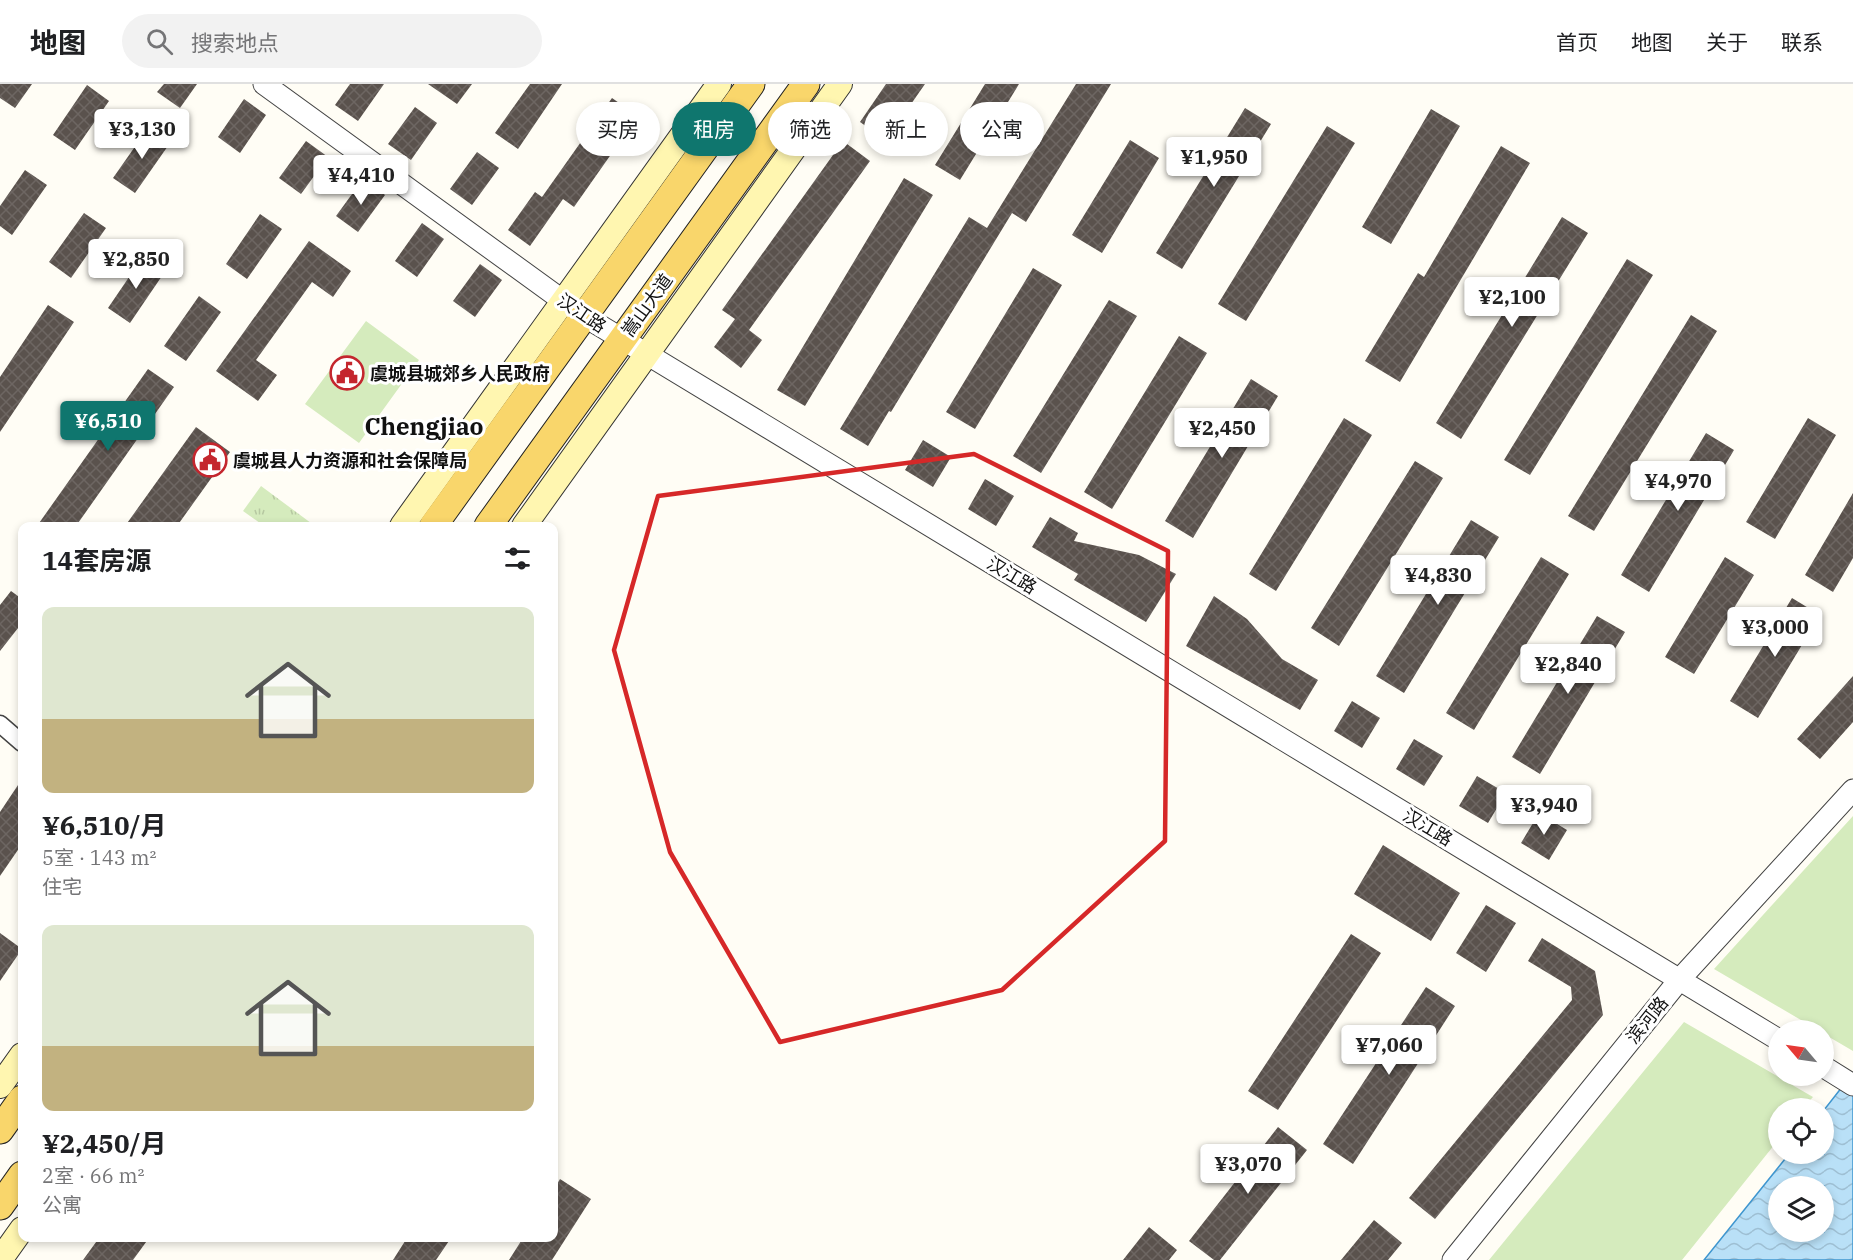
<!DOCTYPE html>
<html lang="zh">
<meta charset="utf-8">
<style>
body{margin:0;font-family:"IBM Plex Serif","Noto Sans SC",serif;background:#f2f2f2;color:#202124;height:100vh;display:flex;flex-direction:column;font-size:22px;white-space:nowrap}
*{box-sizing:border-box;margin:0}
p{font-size:20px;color:#757577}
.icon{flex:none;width:33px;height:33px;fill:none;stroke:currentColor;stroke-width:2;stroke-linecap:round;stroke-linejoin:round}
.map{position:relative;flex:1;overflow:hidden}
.drawer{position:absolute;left:18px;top:438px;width:540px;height:720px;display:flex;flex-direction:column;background:#fff;border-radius:12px;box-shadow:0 3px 9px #0003}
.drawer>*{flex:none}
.top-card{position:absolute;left:576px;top:18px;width:570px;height:54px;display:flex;gap:12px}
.needle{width:39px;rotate:299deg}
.tools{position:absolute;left:1768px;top:936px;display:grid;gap:12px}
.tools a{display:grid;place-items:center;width:66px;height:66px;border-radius:50%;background:#fff;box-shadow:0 3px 9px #0003;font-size:30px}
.price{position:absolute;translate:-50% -51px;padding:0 14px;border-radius:6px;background:#fff;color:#222;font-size:20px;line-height:39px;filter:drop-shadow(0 2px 3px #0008)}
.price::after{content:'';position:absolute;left:50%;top:36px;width:18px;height:14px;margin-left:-9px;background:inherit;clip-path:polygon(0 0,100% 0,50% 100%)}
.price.selected{background:#0f766e;color:#fff}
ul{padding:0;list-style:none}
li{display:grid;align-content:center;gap:12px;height:318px;padding:0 24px}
li span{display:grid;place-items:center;height:186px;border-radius:12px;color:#555}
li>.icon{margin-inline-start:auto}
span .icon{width:108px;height:108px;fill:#fffc;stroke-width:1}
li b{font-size:26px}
h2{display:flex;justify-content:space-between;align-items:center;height:72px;padding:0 24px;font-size:26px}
.tag{padding:0 21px;border-radius:27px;background:#fff;box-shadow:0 3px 9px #0003;font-size:21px;line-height:54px}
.tag.selected{background:#0f766e;color:#fff}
header{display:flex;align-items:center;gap:36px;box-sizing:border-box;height:84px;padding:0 30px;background:#fff;border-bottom:2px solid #e0e0e0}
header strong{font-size:28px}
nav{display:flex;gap:33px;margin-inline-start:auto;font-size:21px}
.search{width:420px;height:54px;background:#f2f2f2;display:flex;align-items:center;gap:15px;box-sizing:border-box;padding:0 21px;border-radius:33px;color:#757577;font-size:22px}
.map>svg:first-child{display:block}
.grass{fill:url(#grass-tufts)}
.park{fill:#d5ebbd}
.water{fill:url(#water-waves);stroke:#3f96cf;stroke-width:1.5;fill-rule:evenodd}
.building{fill:url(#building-cross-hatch)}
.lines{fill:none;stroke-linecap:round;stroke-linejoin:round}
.minor-casing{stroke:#444;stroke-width:19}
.tertiary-casing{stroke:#444;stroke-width:23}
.secondary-casing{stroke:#333;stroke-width:26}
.primary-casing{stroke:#222;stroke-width:29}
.minor{stroke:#fff;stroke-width:16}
.tertiary{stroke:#fff;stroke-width:21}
.secondary{stroke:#fff6b0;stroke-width:24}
.primary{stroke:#f9d66b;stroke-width:27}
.marked{fill:none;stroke:#d62828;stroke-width:4.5;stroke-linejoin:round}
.labels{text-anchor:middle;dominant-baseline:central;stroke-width:6;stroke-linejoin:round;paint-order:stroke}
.street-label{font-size:18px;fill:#111;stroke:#fff}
.poi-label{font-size:18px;font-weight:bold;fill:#111;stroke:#fff;text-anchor:start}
.district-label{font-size:24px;font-weight:bold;fill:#111;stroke:#fff}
</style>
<header>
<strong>地图</strong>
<div class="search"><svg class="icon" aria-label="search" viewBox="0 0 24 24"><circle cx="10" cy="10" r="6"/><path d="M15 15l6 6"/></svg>搜索地点</div>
<nav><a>首页</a><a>地图</a><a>关于</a><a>联系</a></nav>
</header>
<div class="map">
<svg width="1853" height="1176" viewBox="0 0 1853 1176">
<defs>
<pattern id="grass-tufts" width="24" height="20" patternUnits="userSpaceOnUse" patternTransform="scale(1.5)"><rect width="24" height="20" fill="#d5ebbd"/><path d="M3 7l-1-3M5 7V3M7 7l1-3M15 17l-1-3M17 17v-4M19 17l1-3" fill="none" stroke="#b6c8a1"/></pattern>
<pattern id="water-waves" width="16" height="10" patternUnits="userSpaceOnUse" patternTransform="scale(1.5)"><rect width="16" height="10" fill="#b9e0f7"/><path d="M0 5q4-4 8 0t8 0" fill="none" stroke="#9ebfd3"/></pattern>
<pattern id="building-cross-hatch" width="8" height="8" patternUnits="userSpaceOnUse" patternTransform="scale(1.5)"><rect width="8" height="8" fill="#5a524d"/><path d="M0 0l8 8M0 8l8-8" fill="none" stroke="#6d6662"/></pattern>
</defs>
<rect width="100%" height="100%" fill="#fffdf5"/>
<path class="grass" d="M261 402 315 442H264L243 427Z"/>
<path class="park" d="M366 237 419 276 359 359 305 320Z
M1853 732V967L1824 950V946H1818L1714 885Z
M1684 938 1813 1013 1803 1024H1779V1055L1682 1176H1489Z"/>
<path class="water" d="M1853 989V1176H1704L1789 1070H1824V1026ZM1779 1102H1824V1148H1779Z"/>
<path class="building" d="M0 0H32L15 24 0 14Z
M164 0H197L180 24 157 8Z
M350 0H384L358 37 335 21Z
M428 0H472L457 20Z
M530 0H562L518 65 495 49Z
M886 0H925L886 56 860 38Z
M985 0H1019L960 96 935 81Z
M1076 0H1111L1026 138 1012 129 891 328 889 327 868 362 840 345 969 133 987 144Z
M87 1 109 17 75 66 53 51Z
M612 14 638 32 574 123 563 115 530 162 508 146 535 108 542 113Z
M244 15 266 31 240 69 218 53Z
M415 23 437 39 411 76 388 60Z
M1245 24 1271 40 1182 185 1156 169Z
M1431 25 1460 42 1391 160 1362 143Z
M1327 42 1355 59 1246 237 1218 220Z
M148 44 170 59 135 109 113 94Z
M1130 56 1159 74 1102 169 1072 151Z
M306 57 328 73 301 110 279 94Z
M843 57 870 77 749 246 762 256 741 284 714 263 735 235 722 226Z
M1501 62 1530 79 1400 298 1365 277 1418 189 1424 193Z
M477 68 499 84 472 121 450 105Z
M25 86 47 101 12 151 0 142V122Z
M904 94 933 111 805 322 777 306Z
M363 95 385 111 358 148 336 132Z
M84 129 106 144 71 194 49 178Z
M260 130 282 145 247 195 226 180Z
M1562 133 1588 149 1461 355 1436 339Z
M422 139 444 155 417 193 395 177Z
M309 157 351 187 333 213 312 198 256 276 277 291 258 317 216 287Z
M142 174 164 189 130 239 108 224Z
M1627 175 1653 191 1530 391 1504 376Z
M480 180 502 196 475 233 453 217Z
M1033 184 1062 201 975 345 946 328Z
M199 212 221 228 186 277 164 262Z
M1109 216 1137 232 1041 389 1013 372Z
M48 221 74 238 0 348V293Z
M1691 231 1717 247 1594 447 1568 432Z
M1179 252 1207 269 1112 425 1084 408Z
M148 285 174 303 76 442H37Z
M1251 295 1278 312 1193 454 1165 437Z
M1344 334 1372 351 1276 507 1249 490Z
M1808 334 1836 351 1775 455 1746 438Z
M196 343 230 368 177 442H125Z
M1706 349 1734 366 1649 508 1621 491Z
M923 356 951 373 933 403 905 386Z
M1415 377 1443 394 1339 562 1311 544Z
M985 395 1014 412 996 442 968 425Z
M1853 409V474L1833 508 1805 491Z
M1050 433 1078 449 1074 457 1139 471 1176 490 1146 538 1074 496 1078 490 1032 463Z
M1471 436 1499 453 1404 609 1376 592Z
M1541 473 1569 490 1474 646 1446 629Z
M1725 473 1754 491 1694 590 1665 573Z
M11 507 22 515V539L0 567V521Z
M1214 512 1247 535 1282 575 1318 596 1300 626 1186 562Z
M1792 514 1820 531 1758 634 1730 617Z
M1597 532 1625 548 1540 690 1512 673Z
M1853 592V638L1820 675 1797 655Z
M1352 617 1380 634 1362 664 1334 647Z
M1414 655 1443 672 1424 702 1396 685Z
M1477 692 1506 709 1488 739 1459 722Z
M22 695V760L0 792V728Z
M1539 729 1567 746 1549 776 1521 759Z
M1383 761 1460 809 1431 857 1354 810Z
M1486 821 1516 839 1486 888 1456 869Z
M0 849 22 865 0 897Z
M1351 850 1381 869 1278 1026 1248 1007Z
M1542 854 1595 887 1603 931 1435 1135 1409 1114 1572 916 1571 903 1528 877Z
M1426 903 1455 922 1353 1080 1323 1060Z
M1278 1043 1307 1066 1220 1176H1214L1189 1157Z
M560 1095 591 1115 552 1176H509L523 1154H554V1105Z
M1374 1136 1402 1159 1388 1176H1341Z
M1149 1143 1177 1166 1169 1176H1123Z
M99 1154H149L133 1176H83Z
M407 1154H451L436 1176H393Z"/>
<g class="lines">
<g class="minor-casing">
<path id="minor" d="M0 640 22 659"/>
</g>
<g class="tertiary-casing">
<path id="tertiary" d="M264 0 584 232 1779 956
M1824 983 1853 1001
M1453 1176 1680 895 1853 706"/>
</g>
<g class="secondary-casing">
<path id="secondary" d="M402 442 719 0
M524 442 840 0
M0 1002 22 971
M0 1176 22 1145"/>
</g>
<g class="primary-casing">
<path id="primary" d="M433 442 751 0
M488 442 806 0
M0 1046 22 1015
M0 1122 22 1091"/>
</g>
<use href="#minor" class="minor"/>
<use href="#tertiary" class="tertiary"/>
<use href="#secondary" class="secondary"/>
<use href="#primary" class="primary"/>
</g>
<path class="marked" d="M974 370 1168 467 1165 757 1002 906 780 958 670 768 614 566 658 412Z"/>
<defs>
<g id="civic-ring" transform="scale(1.725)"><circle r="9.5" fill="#fff" stroke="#c4262e" stroke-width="1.5"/><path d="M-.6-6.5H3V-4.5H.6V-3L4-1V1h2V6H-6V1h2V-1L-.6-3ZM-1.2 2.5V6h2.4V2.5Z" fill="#c4262e"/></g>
</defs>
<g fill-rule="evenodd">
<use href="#civic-ring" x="347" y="289"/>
<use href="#civic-ring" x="210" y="376"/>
</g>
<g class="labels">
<g class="street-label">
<text transform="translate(647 221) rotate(-54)">嵩山大道</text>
<text transform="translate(582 229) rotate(34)">汉江路</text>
<text transform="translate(1012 491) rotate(31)">汉江路</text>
<text transform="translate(1428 743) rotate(31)">汉江路</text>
<text transform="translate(1647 936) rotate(-51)">滨河路</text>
</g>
<g class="poi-label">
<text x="370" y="289">虞城县城郊乡人民政府</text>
<text x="233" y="376">虞城县人力资源和社会保障局</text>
</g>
<g class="district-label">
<text x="424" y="342">Chengjiao</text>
</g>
</g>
</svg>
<div class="tools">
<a><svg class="needle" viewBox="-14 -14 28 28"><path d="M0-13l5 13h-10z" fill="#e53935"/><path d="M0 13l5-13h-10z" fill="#757577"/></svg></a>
<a><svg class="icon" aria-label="locate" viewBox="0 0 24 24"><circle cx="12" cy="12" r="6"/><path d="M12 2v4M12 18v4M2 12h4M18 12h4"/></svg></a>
<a><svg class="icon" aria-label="layers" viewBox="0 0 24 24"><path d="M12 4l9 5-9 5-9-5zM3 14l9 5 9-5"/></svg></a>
</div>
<b class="price" style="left:142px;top:76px">¥3,130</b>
<b class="price" style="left:1214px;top:104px">¥1,950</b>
<b class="price" style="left:361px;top:122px">¥4,410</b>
<b class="price" style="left:136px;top:206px">¥2,850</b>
<b class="price" style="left:1512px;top:244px">¥2,100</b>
<b class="price selected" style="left:108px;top:368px">¥6,510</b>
<b class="price" style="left:1222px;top:375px">¥2,450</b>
<b class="price" style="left:1678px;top:428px">¥4,970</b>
<b class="price" style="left:1438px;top:522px">¥4,830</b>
<b class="price" style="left:1775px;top:574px">¥3,000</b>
<b class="price" style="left:1568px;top:611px">¥2,840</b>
<b class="price" style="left:1544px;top:752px">¥3,940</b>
<b class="price" style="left:1389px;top:992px">¥7,060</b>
<b class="price" style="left:1248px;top:1111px">¥3,070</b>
<div class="top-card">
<a class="tag">买房</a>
<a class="tag selected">租房</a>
<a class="tag">筛选</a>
<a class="tag">新上</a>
<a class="tag">公寓</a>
</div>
<section class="drawer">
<h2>14套房源<svg class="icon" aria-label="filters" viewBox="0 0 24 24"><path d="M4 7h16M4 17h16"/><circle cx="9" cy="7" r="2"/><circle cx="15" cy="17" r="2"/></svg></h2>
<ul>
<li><span style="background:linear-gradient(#dfe7d0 60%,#c2b280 0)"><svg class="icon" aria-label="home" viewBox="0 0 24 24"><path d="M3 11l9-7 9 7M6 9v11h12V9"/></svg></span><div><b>¥6,510/月</b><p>5室 · 143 m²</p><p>住宅</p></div></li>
<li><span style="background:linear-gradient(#dfe7d0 65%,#c2b280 0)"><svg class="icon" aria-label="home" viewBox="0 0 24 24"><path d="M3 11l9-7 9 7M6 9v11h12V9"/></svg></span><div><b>¥2,450/月</b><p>2室 · 66 m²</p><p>公寓</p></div></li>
</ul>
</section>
</div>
